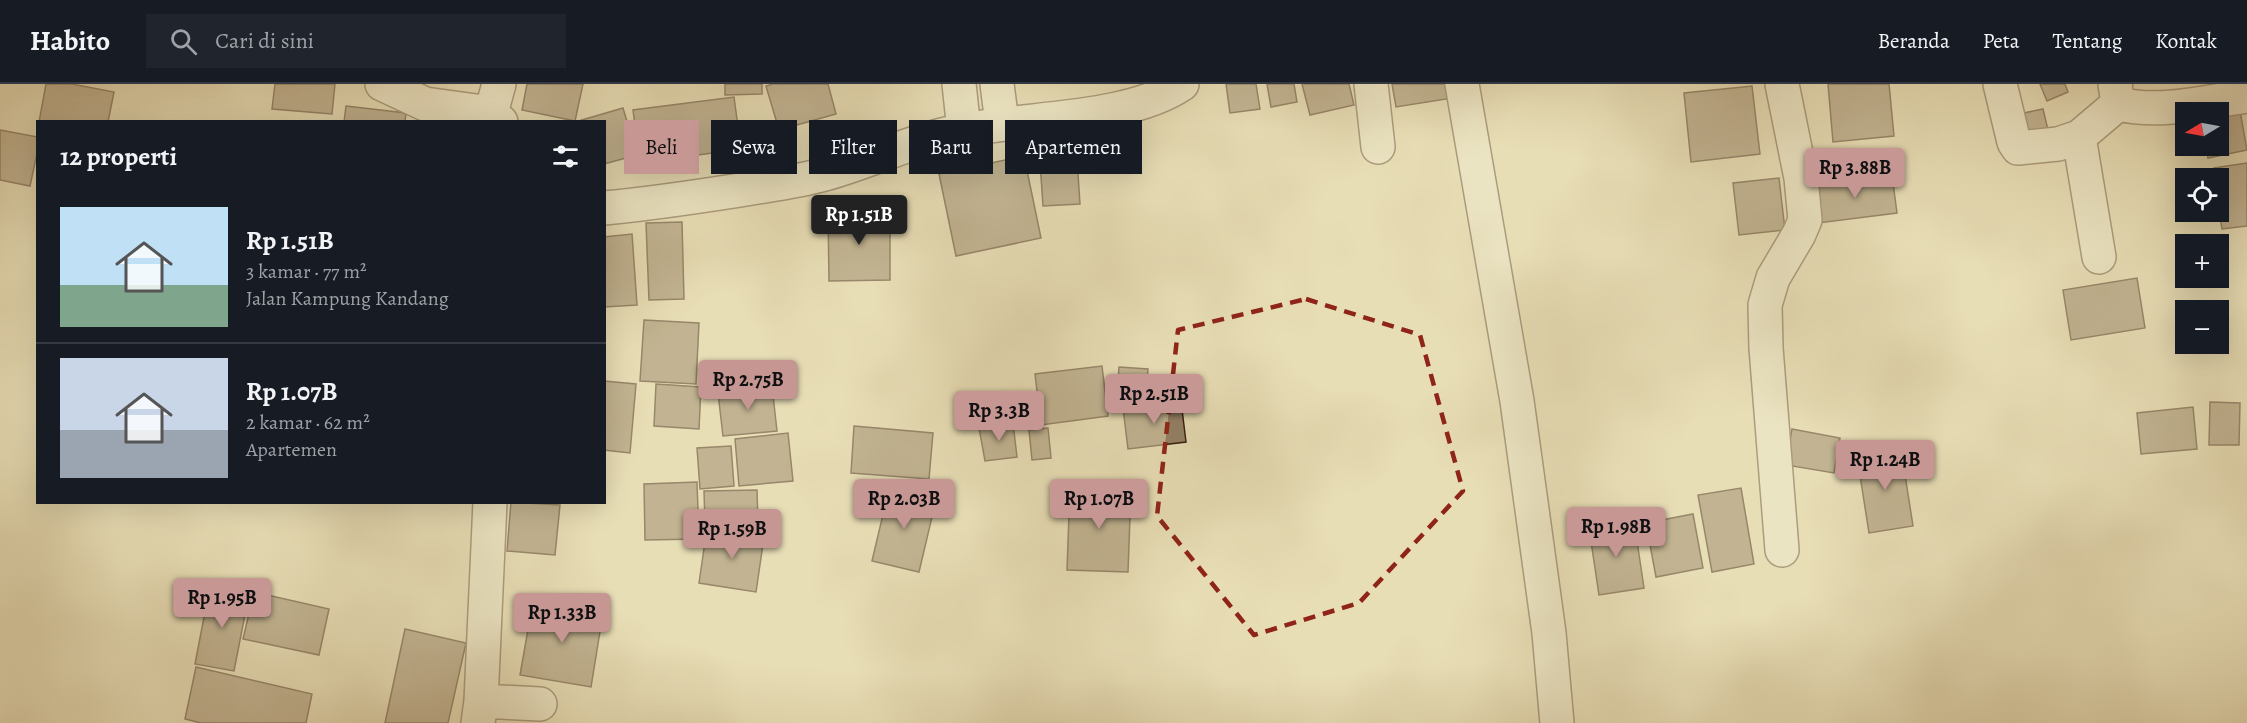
<!DOCTYPE html>
<html lang="id">
<meta charset="utf-8">
<style>
body{margin:0;font-family:Alegreya,serif;background:#20242c;color:#f1f3f6;height:100vh;display:flex;flex-direction:column;font-size:22px;white-space:nowrap}
*{box-sizing:border-box;margin:0}
p{font-size:20px;color:#9ea1a6}
.icon{flex:none;width:33px;height:33px;fill:none;stroke:currentColor;stroke-width:2;stroke-linecap:round;stroke-linejoin:round}
.map{position:relative;flex:1;overflow:hidden}
.details{position:absolute;left:36px;top:36px;width:570px;height:384px;display:flex;flex-direction:column;background:#171b24;border-radius:0px;box-shadow:0 6px 24px #0002}
.details>*{flex:none}
.top-card{position:absolute;left:624px;top:36px;width:570px;height:54px;display:flex;gap:12px}
.needle{width:39px;rotate:260deg}
.tools{position:absolute;left:2175px;top:18px;display:grid;gap:12px}
.tools a{display:grid;place-items:center;width:54px;height:54px;border-radius:0px;background:#171b24;box-shadow:0 6px 24px #0002;font-size:30px}
.price{position:absolute;translate:-50% -51px;padding:0 14px;border-radius:6px;background:#c59692;color:#111;font-size:20px;line-height:39px;filter:drop-shadow(0 2px 3px #0008)}
.price::after{content:'';position:absolute;left:50%;top:36px;width:18px;height:14px;margin-left:-9px;background:inherit;clip-path:polygon(0 0,100% 0,50% 100%)}
.price.current{background:#222;color:#fff}
ul{padding:0;list-style:none}
li{display:flex;align-items:center;gap:18px;height:150px;padding:0 24px}
li+li{border-top:2px solid #363941}
li span{display:grid;place-items:center;flex:none;width:168px;height:120px;border-radius:0px;color:#555}
li>.icon{margin-inline-start:auto}
span .icon{width:72px;height:72px;fill:#fffc;stroke-width:1}
li b{font-size:26px}
h2{display:flex;justify-content:space-between;align-items:center;height:72px;padding:0 24px;font-size:26px}
.tag{padding:0 21px;border-radius:0px;background:#171b24;box-shadow:0 6px 24px #0002;font-size:21px;line-height:54px}
.tag.current{background:#c59692;color:#111}
header{display:flex;align-items:center;gap:36px;box-sizing:border-box;height:84px;padding:0 30px;background:#171b24;border-bottom:2px solid #363941}
header strong{font-size:28px}
nav{display:flex;gap:33px;margin-inline-start:auto;font-size:21px}
.search{width:420px;height:54px;background:#20242c;display:flex;align-items:center;gap:15px;box-sizing:border-box;padding:0 21px;border-radius:0px;color:#9ea1a6;font-size:22px}
.map>svg:first-child{display:block}
.building{fill:#948166;stroke:#381d0f;stroke-width:1.5}
.lines{fill:none;stroke-linecap:round;stroke-linejoin:round}
.minor-casing{stroke:#644d39;stroke-width:36}
.minor{stroke:#f0ead0;stroke-width:33}
.marked{fill:none;stroke:#8f2418;stroke-width:4.5;stroke-dasharray:12 8;stroke-linejoin:round}
</style>
<header>
<strong>Habito</strong>
<div class="search"><svg class="icon" aria-label="search" viewBox="0 0 24 24"><circle cx="10" cy="10" r="6"/><path d="M15 15l6 6"/></svg>Cari di sini</div>
<nav><a>Beranda</a><a>Peta</a><a>Tentang</a><a>Kontak</a></nav>
</header>
<div class="map">
<svg width="2247" height="639" viewBox="0 0 2247 639">
<rect width="100%" height="100%" fill="#e8deb6"/>
<filter id="stains"><feTurbulence type="fractalNoise" baseFrequency=".00333" numOctaves="4"/><feColorMatrix values="0 0 0 0 .2 0 0 0 0 .09 0 0 0 0 .02 0 0 0 .5 -.17"/></filter>
<radialGradient id="worn" r=".72"><stop offset=".6" stop-color="#630" stop-opacity="0"/><stop offset="1" stop-color="#630" stop-opacity=".3"/></radialGradient>
<path class="building" d="M46 0H72L114 8 108 38H39Z
M275 0H335L332 30 272 25Z
M527 0H583L575 37 522 26Z
M725 0H762V10L725 11Z
M773 0H828L836 30 779 46 766 2Z
M1226 0H1256L1260 25 1230 29Z
M1267 0H1294L1297 18 1271 23Z
M1302 0H1349L1354 21 1310 31Z
M1392 0H1457L1459 13 1396 23Z
M1828 0H1889L1894 52 1833 58Z
M2040 0H2065L2068 8 2047 17Z
M1752 2 1760 70 1691 78 1684 9Z
M734 13 741 65 640 79 633 26Z
M2239 21 2247 66 2208 74 2206 62H2218V28Z
M346 22 406 29 405 38H344Z
M623 24 637 71 604 80V38H575Z
M2043 25 2048 46 2024 51 2019 30Z
M0 46 38 53V65L30 102 0 96Z
M1076 60 1080 120 1043 122 1039 63Z
M1024 72 1041 154 956 172 939 90Z
M2247 79V142L2222 145 2218 121V94H2215L2214 84Z
M1892 91 1897 129 1818 139 1813 102Z
M1779 94 1785 146 1739 151 1733 99Z
M890 128V196L829 197 828 129Z
M682 138 684 215 649 216 646 139Z
M632 150 637 221 604 223V153Z
M2137 194 2145 244 2071 256 2063 206Z
M644 236 699 239 696 300 640 297Z
M1102 282 1108 332 1041 341 1035 290Z
M1119 283 1148 285 1146 313 1117 310Z
M604 297 636 300 630 369 604 366Z
M656 300 701 303 699 345 654 342Z
M772 302 777 347 723 352 718 309Z
M1181 317 1186 358 1128 365 1123 324Z
M2210 318 2240 319 2239 361H2209Z
M2193 323 2197 365 2141 370 2137 329Z
M1013 339 1017 373 985 377 979 344Z
M854 342 933 349 929 395 851 389Z
M1048 344 1051 374 1032 376 1029 346Z
M1792 345 1840 354 1834 389 1786 381Z
M788 349 793 397 739 402 735 355Z
M731 362 734 402 700 405 697 364Z
M1901 365 1913 442 1869 449 1857 372Z
M697 398 699 455 645 456 644 400Z
M1070 403 1131 405 1128 488 1067 486Z
M1741 404 1754 480 1712 488 1698 411Z
M889 405 936 416 919 488 872 477Z
M757 406 758 439 705 441 704 407Z
M511 418 560 421 555 471 507 467Z
M1693 430 1703 484 1656 493 1646 439Z
M1634 437 1644 504 1599 511 1589 444Z
M707 444 764 453 756 508 699 499Z
M210 502 249 510 234 587 195 580Z
M254 508 329 525 319 571 243 555Z
M533 517 603 529 591 603 520 591Z
M405 545 466 559 448 639H385Z
M196 583 312 610 306 639H201L185 635Z"/>
<g class="lines">
<g class="minor-casing">
<path id="minor" d="M382 0 425 20 491 29 501 38
M959 0 964 46
M997 0 1002 39
M1371 0 1378 63
M1462 0 1517 317 1549 549 1557 639
M1782 0 1801 94 1805 136 1799 150 1773 194 1765 221 1766 264 1782 466
M2000 0 2014 58 2018 64 2058 60 2079 53 2118 20
M2115 0 2118 20C2161 30 2205 18 2247 12
M491 29 499 0
M2079 53 2099 173
M604 124C650 120 695 113 740 106 769 101 797 98 825 90 871 77 913 56 960 47 1025 33 1127 37 1182 0
M481 617 540 620
M478 639 481 617 490 418"/>
</g>
<use href="#minor" class="minor"/>
</g>
<path d="M0 0H2247V639H0ZM1306 215 1420 251 1463 407 1359 519 1254 551 1157 432 1178 246Z" fill="#e8deb6" fill-opacity=".55" fill-rule="evenodd"/>
<path class="marked" d="M1306 215 1420 251 1463 407 1359 519 1254 551 1157 432 1178 246Z"/>
<rect width="100%" height="100%" filter="url(#stains)"/>
<rect width="100%" height="100%" fill="url(#worn)"/>
</svg>
<div class="tools">
<a><svg class="needle" viewBox="-14 -14 28 28"><path d="M0-13l5 13h-10z" fill="#e53935"/><path d="M0 13l5-13h-10z" fill="#9ea1a6"/></svg></a>
<a><svg class="icon" aria-label="locate" viewBox="0 0 24 24"><circle cx="12" cy="12" r="6"/><path d="M12 2v4M12 18v4M2 12h4M18 12h4"/></svg></a>
<a>+</a>
<a>−</a>
</div>
<b class="price" style="left:1855px;top:115px">Rp 3.88B</b>
<b class="price current" style="left:859px;top:162px">Rp 1.51B</b>
<b class="price" style="left:748px;top:327px">Rp 2.75B</b>
<b class="price" style="left:1154px;top:341px">Rp 2.51B</b>
<b class="price" style="left:999px;top:358px">Rp 3.3B</b>
<b class="price" style="left:1885px;top:407px">Rp 1.24B</b>
<b class="price" style="left:904px;top:446px">Rp 2.03B</b>
<b class="price" style="left:1099px;top:446px">Rp 1.07B</b>
<b class="price" style="left:1616px;top:474px">Rp 1.98B</b>
<b class="price" style="left:732px;top:476px">Rp 1.59B</b>
<b class="price" style="left:222px;top:545px">Rp 1.95B</b>
<b class="price" style="left:562px;top:560px">Rp 1.33B</b>
<div class="top-card">
<a class="tag current">Beli</a>
<a class="tag">Sewa</a>
<a class="tag">Filter</a>
<a class="tag">Baru</a>
<a class="tag">Apartemen</a>
</div>
<section class="details">
<h2>12 properti<svg class="icon" aria-label="filters" viewBox="0 0 24 24"><path d="M4 7h16M4 17h16"/><circle cx="9" cy="7" r="2"/><circle cx="15" cy="17" r="2"/></svg></h2>
<ul>
<li><span style="background:linear-gradient(#bfe0f5 65%,#7fa58c 0)"><svg class="icon" aria-label="home" viewBox="0 0 24 24"><path d="M3 11l9-7 9 7M6 9v11h12V9"/></svg></span><div><b>Rp 1.51B</b><p>3 kamar · 77 m²</p><p>Jalan Kampung Kandang</p></div></li>
<li><span style="background:linear-gradient(#c9d6e8 60%,#9aa5b1 0)"><svg class="icon" aria-label="home" viewBox="0 0 24 24"><path d="M3 11l9-7 9 7M6 9v11h12V9"/></svg></span><div><b>Rp 1.07B</b><p>2 kamar · 62 m²</p><p>Apartemen</p></div></li>
</ul>
</section>
</div>
